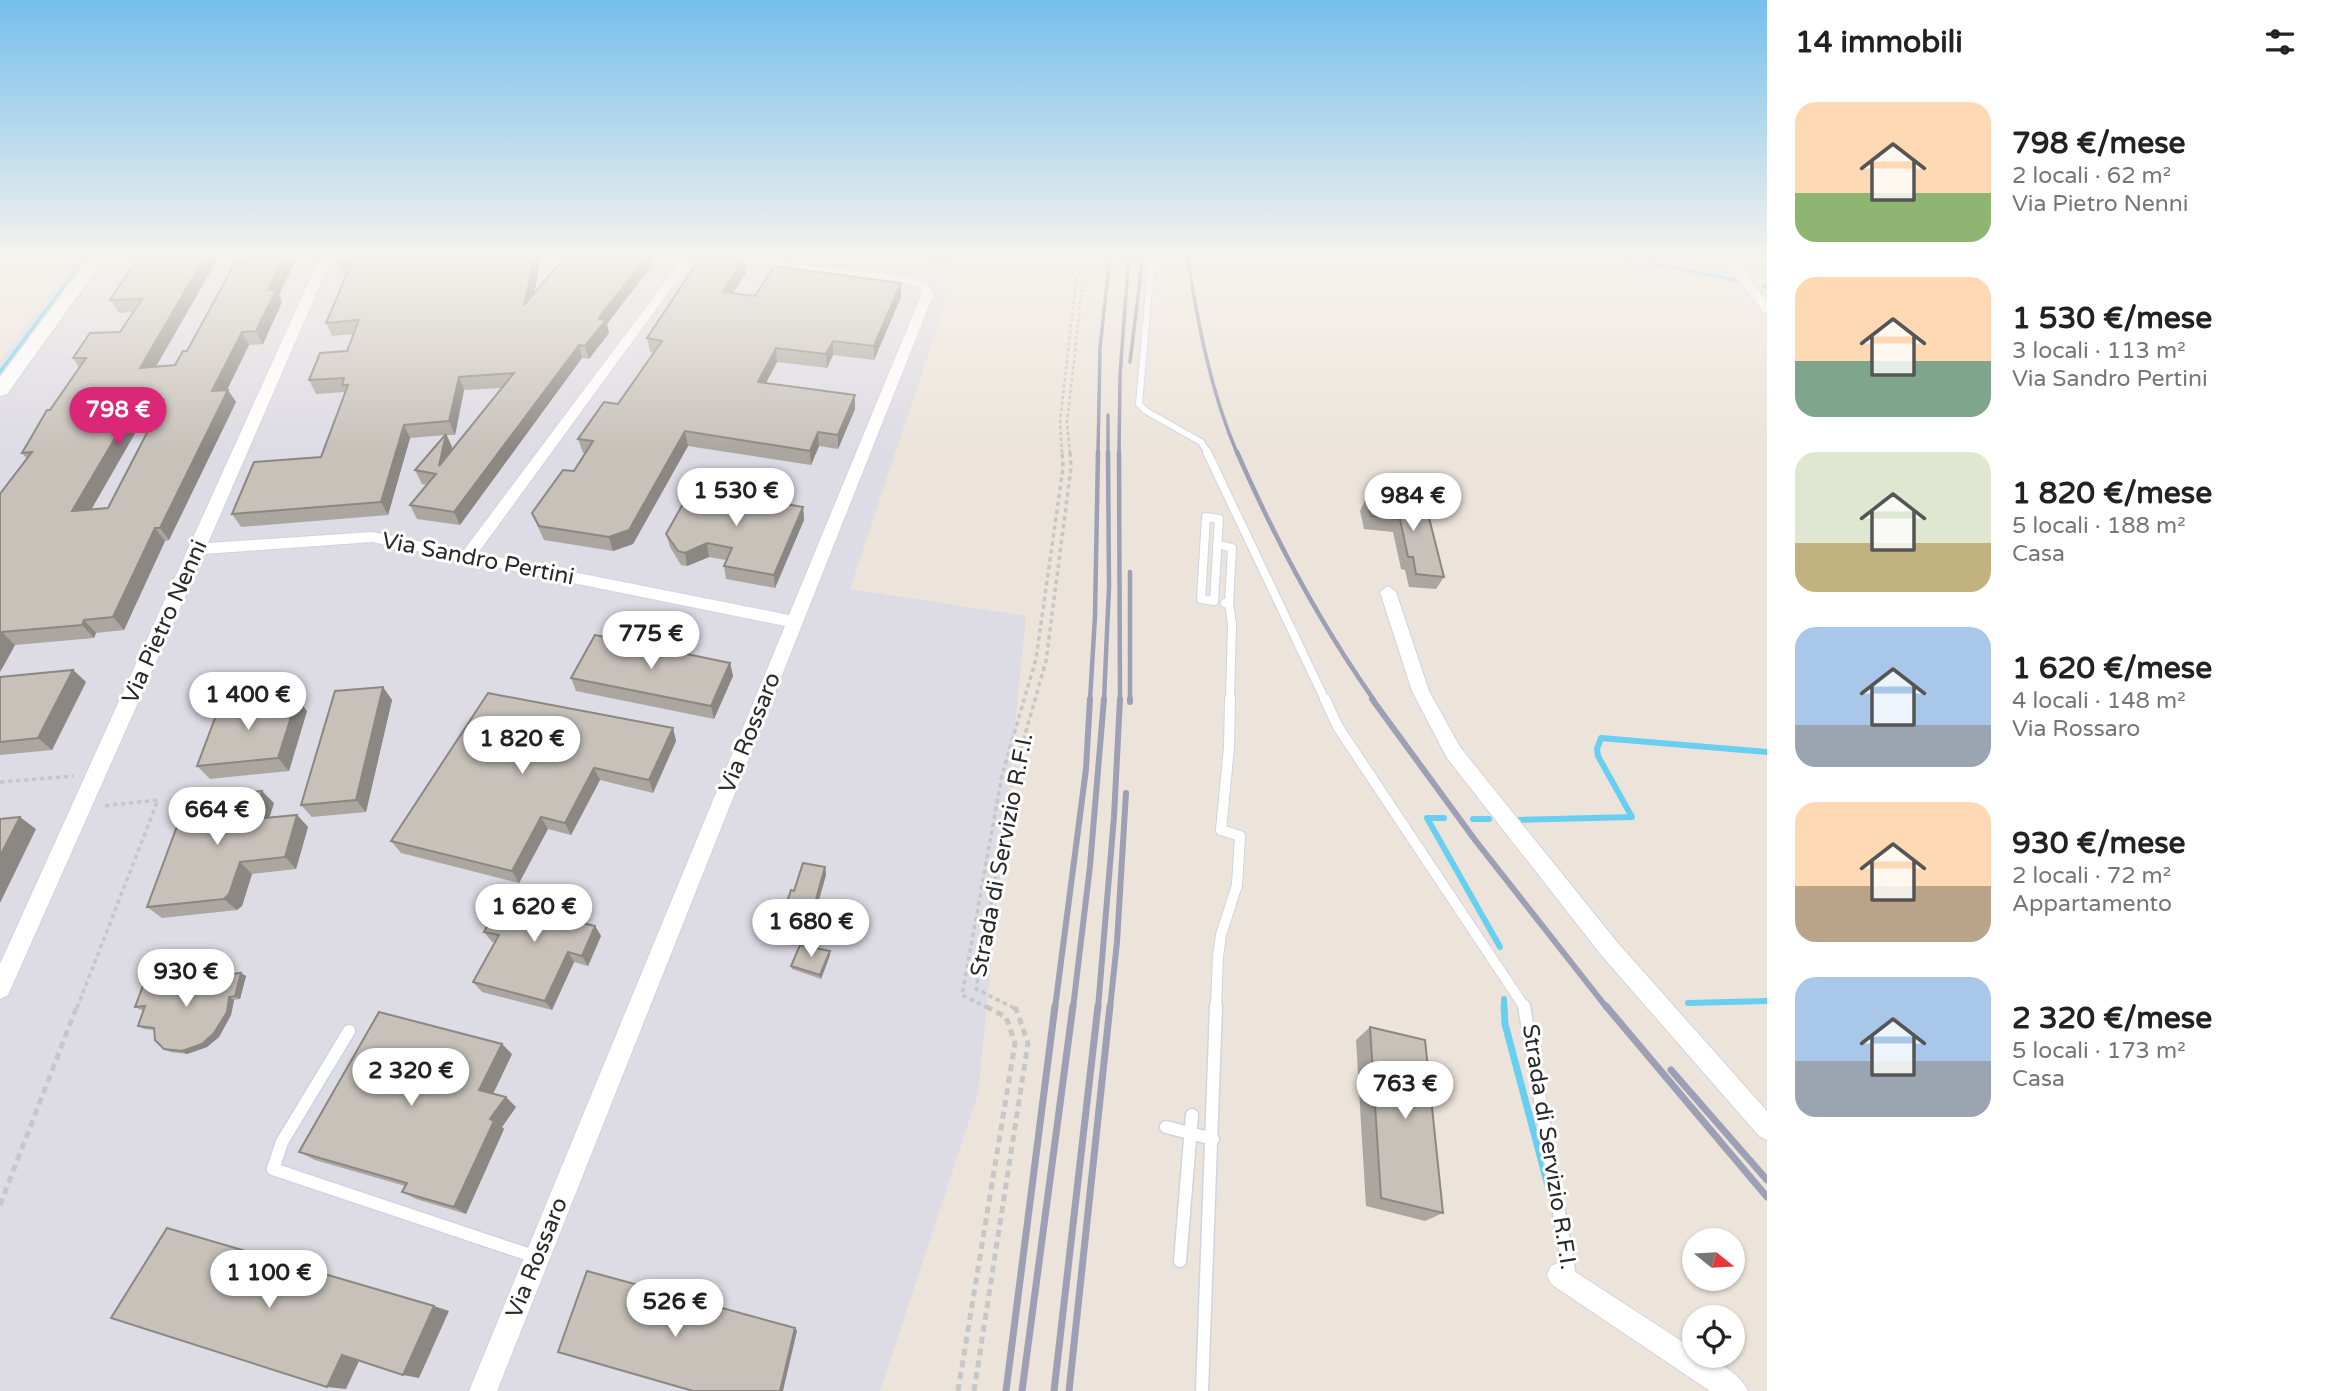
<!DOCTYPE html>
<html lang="it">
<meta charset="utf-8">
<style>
body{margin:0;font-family:"Varela Round",sans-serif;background:#f2f2f2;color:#222;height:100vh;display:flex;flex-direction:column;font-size:26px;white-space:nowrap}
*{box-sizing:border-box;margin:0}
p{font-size:23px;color:#767676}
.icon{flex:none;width:38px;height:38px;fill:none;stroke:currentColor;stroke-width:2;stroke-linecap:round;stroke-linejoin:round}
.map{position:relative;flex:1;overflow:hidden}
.details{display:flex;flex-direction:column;background:#fff;width:560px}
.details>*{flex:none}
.needle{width:46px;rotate:108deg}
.tools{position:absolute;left:1682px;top:1228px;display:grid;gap:14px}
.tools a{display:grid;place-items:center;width:63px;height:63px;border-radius:50%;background:#fff;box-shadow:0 2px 5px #0004;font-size:35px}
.price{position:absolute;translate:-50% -60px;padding:0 16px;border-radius:24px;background:#fff;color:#222;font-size:23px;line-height:46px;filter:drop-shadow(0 2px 4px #0008)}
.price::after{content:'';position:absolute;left:50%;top:42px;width:21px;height:16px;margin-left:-10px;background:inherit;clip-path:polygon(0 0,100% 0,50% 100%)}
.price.selected{background:#db2777;color:#fff}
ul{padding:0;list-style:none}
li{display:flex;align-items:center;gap:21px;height:175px;padding:0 28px}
li span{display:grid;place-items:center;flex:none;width:196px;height:140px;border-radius:21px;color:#555}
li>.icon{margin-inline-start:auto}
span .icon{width:84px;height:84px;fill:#fffc;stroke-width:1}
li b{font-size:30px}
h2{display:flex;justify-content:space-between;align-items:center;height:84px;padding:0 28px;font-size:30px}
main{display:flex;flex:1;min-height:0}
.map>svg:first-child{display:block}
.industrial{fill:#dddbe4}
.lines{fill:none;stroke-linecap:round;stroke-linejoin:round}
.stream-far2{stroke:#69cff1;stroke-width:3.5}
.stream-far1{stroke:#69cff1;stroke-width:6}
.stream{stroke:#69cff1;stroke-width:7}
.service-far3-casing{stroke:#cfd3e2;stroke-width:8}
.service-far2-casing{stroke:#cfd3e2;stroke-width:10}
.service-far1-casing{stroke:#cfd3e2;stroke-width:12}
.service-casing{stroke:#cfd3e2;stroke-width:15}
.minor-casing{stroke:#cfd3e2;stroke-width:2}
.secondary-casing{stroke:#cfd3e2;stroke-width:3}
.path-far2{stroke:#c7c7c7;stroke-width:2.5;stroke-dasharray:3.5 2.5;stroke-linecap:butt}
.path-far1{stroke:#c7c7c7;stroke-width:3.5;stroke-dasharray:4.5 3.5;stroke-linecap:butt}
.path{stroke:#c7c7c7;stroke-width:5;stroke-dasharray:7 5;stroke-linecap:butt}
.service-far3{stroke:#fff;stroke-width:6}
.service-far2{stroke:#fff;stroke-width:8}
.service-far1{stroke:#fff;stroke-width:10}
.service{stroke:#fff;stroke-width:12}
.minor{fill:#fff;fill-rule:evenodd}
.secondary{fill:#fff;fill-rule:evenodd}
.rail-far3{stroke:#9da0b4;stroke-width:3.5}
.rail-far2{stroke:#9da0b4;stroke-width:4.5}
.rail-far1{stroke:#9da0b4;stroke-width:6}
.rail{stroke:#9da0b4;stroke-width:7}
.wall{fill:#aba6a0;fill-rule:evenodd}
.shaded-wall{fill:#8b8782}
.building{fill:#c7c1ba;stroke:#8b8782;stroke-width:2;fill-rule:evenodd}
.labels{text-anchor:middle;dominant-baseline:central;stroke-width:6;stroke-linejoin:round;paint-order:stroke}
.street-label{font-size:23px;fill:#292929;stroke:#fff}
</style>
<main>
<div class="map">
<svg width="1767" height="1391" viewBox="0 0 1767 1391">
<rect width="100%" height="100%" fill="#ece4da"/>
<path class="industrial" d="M79 255H961L850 589 1026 616 978 1094 880 1391H0V360Z"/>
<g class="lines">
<path class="stream-far2" d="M1609 255 1736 280
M1763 286 1767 287
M0 372 87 255"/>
<path class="stream-far1" d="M1444 818H1427L1500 947
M1473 819H1489
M1517 820 1632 817 1598 756 1597 749 1601 738 1767 752
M1504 999V1008
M1688 1003 1767 1001"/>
<path class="stream" d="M1504 1006 1505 1024 1550 1193"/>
<g class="service-far3-casing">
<path id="service-far3" d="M1152 255 1139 404 1146 411 1201 442 1208 453"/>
</g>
<g class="service-far2-casing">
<path id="service-far2" d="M1207 452 1325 700
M1206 517 1219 519 1214 601 1201 599Z
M1217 544 1232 548 1229 604 1225 603
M1229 604 1232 624 1230 700"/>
</g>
<g class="service-far1-casing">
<path id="service-far1" d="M1325 699 1338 727 1525 1008
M1216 1008 1218 956 1221 935 1237 885 1240 836 1221 830 1229 747 1230 699"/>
</g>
<g class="service-casing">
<path id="service" d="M1524 1006 1570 1277
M349 1031 282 1142 273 1169 536 1257
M1166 1127 1213 1139
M1180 1261 1192 1115
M1202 1391 1216 1006"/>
</g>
<g class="minor-casing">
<path id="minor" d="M321 255H333L208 543 372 532 464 550 685 255H724L908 277 927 283 934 293 497 1391H469L785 626 372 542 204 554 8 995 0 999V964ZM694 257 906 283 919 287 922 293 789 615 478 553Z
M1720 255H1731L1767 301V313L1763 312Z
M1388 586 1396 592 1429 691 1460 747 1617 942 1767 1111V1140L1759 1136 1602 956 1447 758 1412 691 1380 592Z
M1560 1262 1694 1349V1356C1712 1356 1741 1374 1748 1391H1710L1551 1284 1547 1275 1551 1266Z"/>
</g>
<g class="secondary-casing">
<path id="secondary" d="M91 255H107L7 394 0 396V377Z"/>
</g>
<path class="path-far2" d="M1062 453 1060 422 1076 280 1063 255
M1070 453 1067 423 1083 280 1070 255"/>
<path class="path-far1" d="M0 782 74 776
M77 1008 158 800 102 806
M988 1008 962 995 1002 775 1036 659 1063 468 1062 452
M1014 1008 976 989 1013 777 1046 661 1071 468 1070 452"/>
<path class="path" d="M0 1205 77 1006
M958 1391 1015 1043 1006 1017 985 1006
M974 1391 1028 1043 1016 1009 1011 1006"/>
<use href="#service-far3" class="service-far3"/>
<use href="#service-far2" class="service-far2"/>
<use href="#service-far1" class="service-far1"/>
<use href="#service" class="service"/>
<use href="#minor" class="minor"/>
<use href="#secondary" class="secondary"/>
<path class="rail-far3" d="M1187 255C1198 323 1210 390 1237 453
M1130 362 1143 255
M1108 415V453
M1098 453 1100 348 1110 255
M1119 453 1120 375 1129 255"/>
<path class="rail-far2" d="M1119 452 1120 700
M1237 452C1275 539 1319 622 1374 700
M1130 572V700
M1090 700 1095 616 1098 452
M1104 700 1109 587 1108 452"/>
<path class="rail-far1" d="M1130 699V702
M1372 699 1475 840 1607 1008
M1055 1008 1086 769 1090 699
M1073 1008 1090 866 1104 699
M1098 1008 1114 817 1120 699
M1110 1008 1117 942 1126 793"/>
<path class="rail" d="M1606 1006 1767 1197
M1671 1070 1767 1180
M1006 1391 1055 1006
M1022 1391 1073 1006
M1054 1391 1098 1006
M1069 1391 1110 1006"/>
</g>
<path class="wall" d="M140 255H220L156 367 175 365 187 351 243 263 298 255 279 295 282 302 263 344 249 345 227 390 236 402 169 540 165 541 124 630 96 633 94 638 15 645 3 667 0 494 27 459 22 453 79 367 73 358 120 332 133 312 119 313 110 300ZM153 402 161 406 108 508 91 509Z
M340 255H542L533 294 652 265 607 324 609 333 589 359 582 358 460 525 417 519 410 505 427 485 422 484 415 470 445 435 410 438 388 515 241 527 232 514 321 457 345 392 316 394 309 380 347 351 354 334 332 336 326 323 347 273 343 274 338 261ZM502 388 451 451 452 447 447 435H455L464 390Z
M910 255H949L947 260Z
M744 259 746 273 733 293 755 296 901 297 874 360 833 355 827 368 777 362 766 383 855 409 838 449 819 446 811 465 688 446 633 544 613 551 544 540 538 527 532 513 574 471 585 453H583L578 439 618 404 654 353 650 352 647 338Z
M1366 498 1426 506 1444 577 1436 589 1409 587 1405 570 1401 569 1393 532 1364 529 1360 511Z
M803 507 804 520 775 588 726 579 724 566 726 560 709 557 687 566 681 565 670 547 666 534Z
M730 663 733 676 714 719 576 691 571 678Z
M73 670 86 682 52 750 0 755V677Z
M383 687 392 700 366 812 312 817 301 805Z
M307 711 289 771 210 779 197 766Z
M673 728 676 741 653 793 600 780 571 835 548 829 519 883 401 853 391 841Z
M274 803 269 818 297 815 308 827 296 869 252 874 242 906 237 910 162 918 147 907Z
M825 867 826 875 816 910 804 908 793 946 778 942 776 935 794 891Z
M592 908 584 924 595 926 601 936 588 966 574 962 552 1010 482 992 473 982 495 942H492L484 932 534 912Z
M830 955 821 979 792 969 791 966Z
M241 973 246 976 240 999 234 1000 231 1015 219 1037 207 1047 187 1054 170 1052 164 1049 154 1030 144 1029 138 1026 143 1010H141L135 1007Z
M1370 1027 1443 1213 1425 1221 1366 1206 1356 1040Z
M512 1054 493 1094 516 1107 502 1127 504 1129 466 1214 416 1199 402 1192 405 1186 315 1160 299 1152Z"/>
<path class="shaded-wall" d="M206 255H220L148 380 140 368Z
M285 255H298L279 295 282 302 263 344 256 331 268 290Z
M535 255H542L529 318 524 305Z
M648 255H650L652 265 607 324 609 333 589 359 585 346 603 312Z
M744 259 746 273 725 305 723 292Z
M901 283V297L874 360V346Z
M242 332 249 345 220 404 212 391Z
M833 341V355L827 368 826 354Z
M579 345 582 358 460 525 454 512Z
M776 348 777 362 759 396 758 382Z
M459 377 464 390 455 435 449 421Z
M144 389 153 402 83 524 72 511Z
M228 390 236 402 169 540 160 528Z
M855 395V409L838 449V435Z
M404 425 410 438 388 515 381 502Z
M685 431 688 446 633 544 613 551 609 537Z
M818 432 819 446 811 465 810 451Z
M446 434 452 447 445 479 439 466Z
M803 507 804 520 775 588 774 575Z
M155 528 165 541 124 630 113 617Z
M707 543 709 557 687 566 685 553Z
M84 620 96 633 94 638 82 625Z
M2 632 15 645 0 672V636Z
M730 663 733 676 714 719 711 706Z
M73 670 86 682 52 750 38 738Z
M383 687 392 700 366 812 356 800Z
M297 698 307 711 289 771 278 758Z
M673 728 676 741 653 793 649 780Z
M594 768 600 780 571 835 565 823Z
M262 791 274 803 265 831 253 819Z
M297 815 308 827 296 869 285 857Z
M20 817 36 829 0 903V856Z
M541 817 548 829 519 883 512 871Z
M240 862 252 874 242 906 237 910 224 899Z
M825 867 826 875 816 910 815 903Z
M587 897 592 908 580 932 574 921Z
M803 900 804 908 793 946 792 939Z
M595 926 601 936 588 966 582 956Z
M830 951V955L821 979 820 975Z
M568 952 574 962 552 1010 545 1001Z
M241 973 246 976 240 999 235 996Z
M229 997 234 1000 231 1015 219 1037 207 1047 187 1054 182 1051Z
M502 1044 512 1054 490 1100 479 1090Z
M506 1097 516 1107 502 1127 504 1129 466 1214 454 1207 490 1119Z
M434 1306 449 1311 419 1378 403 1375Z
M795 1328 797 1331 783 1391H780Z
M342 1355 360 1359 346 1389 327 1387Z"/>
<path class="building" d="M140 255H206L140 368 175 365 183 351H187L235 263H243L248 255H285L268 290H276L256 331 242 332 212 391 228 390 160 528H155L113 617 84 620 82 625 2 632 0 636V494L32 452 22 453 47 410H50L86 358H73L90 333 120 332 142 299 110 300ZM144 389 164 400 108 508 72 511Z
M340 255H535L524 305 567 255H648L603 312 599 319 606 320 585 346 579 345 454 512 410 505 436 474 415 470 446 434 439 466 514 373 459 377 449 421 404 425 381 502 232 514 254 462 321 457 348 385H342L344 378 309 380 320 353 347 351 359 320 326 323 353 260 338 261Z
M702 255 744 259 723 292 755 296 774 266 901 283 874 346 833 341 826 354 776 348 758 382 855 395 838 435 818 432 810 451 685 431 629 530 609 537 539 526 532 513 563 470 574 471 593 441 578 439 604 402 618 404 662 341 647 338Z
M692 488 803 507 774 575 724 566 732 548 707 543 685 553 678 551 666 534Z
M1366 498 1426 506 1444 577 1416 574 1413 557H1408L1400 519 1371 516Z
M595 635 730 663 711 706 571 678Z
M73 670 38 738 0 742V677Z
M383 687 356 800 301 805 335 691Z
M488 693 673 728 649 780 594 768 565 823 541 817 512 871 391 841Z
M297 698 278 758 197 766 220 705Z
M262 791 253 819 297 815 285 857 240 862 229 894 224 899 147 907 186 802 191 798Z
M20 817 0 856V819Z
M803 863 825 867 815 903 803 900 792 939 776 935 791 890 794 891Z
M547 888 587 897 574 921 595 926 582 956 568 952 545 1001 473 982 499 935 484 932 499 904 534 912Z
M800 945 830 951 820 975 791 966Z
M241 973 235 996 229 997 227 1012 214 1033 202 1044 182 1051 164 1049 155 1040 154 1028 138 1026 145 1006 135 1007 144 983Z
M379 1012 502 1044 479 1090 506 1097 490 1119 494 1121 454 1207 402 1192 407 1183 299 1152Z
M1370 1027 1425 1040 1443 1213 1381 1198Z
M167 1228 434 1306 403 1375 342 1355 327 1387 111 1318Z
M587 1271 795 1328 780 1391H693L558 1352Z"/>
<linearGradient id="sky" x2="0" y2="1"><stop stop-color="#75bfec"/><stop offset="0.57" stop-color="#f6f3ee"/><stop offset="1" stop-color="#f6f3ee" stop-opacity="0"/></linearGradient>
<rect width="1767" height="449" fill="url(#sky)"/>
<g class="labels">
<g class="street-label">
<text transform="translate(478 559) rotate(11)">Via Sandro Pertini</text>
<text transform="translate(165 622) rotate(-66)">Via Pietro Nenni</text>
<text transform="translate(750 733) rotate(-68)">Via Rossaro</text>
<text transform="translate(1002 855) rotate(-79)">Strada di Servizio R.F.I.</text>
<text transform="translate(1549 1147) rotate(81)">Strada di Servizio R.F.I.</text>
<text transform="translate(537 1258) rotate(-68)">Via Rossaro</text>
</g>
</g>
</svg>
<div class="tools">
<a><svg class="needle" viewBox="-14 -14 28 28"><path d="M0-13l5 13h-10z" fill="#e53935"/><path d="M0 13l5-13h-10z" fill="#767676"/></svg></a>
<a><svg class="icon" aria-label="locate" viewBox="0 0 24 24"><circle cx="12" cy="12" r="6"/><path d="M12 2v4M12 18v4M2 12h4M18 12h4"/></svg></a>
</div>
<b class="price selected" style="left:118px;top:447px">798 €</b>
<b class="price" style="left:736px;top:528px">1 530 €</b>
<b class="price" style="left:1413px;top:533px">984 €</b>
<b class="price" style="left:651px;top:671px">775 €</b>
<b class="price" style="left:248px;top:732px">1 400 €</b>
<b class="price" style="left:522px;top:776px">1 820 €</b>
<b class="price" style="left:217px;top:847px">664 €</b>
<b class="price" style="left:534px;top:944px">1 620 €</b>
<b class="price" style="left:811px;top:959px">1 680 €</b>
<b class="price" style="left:186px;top:1009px">930 €</b>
<b class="price" style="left:411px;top:1108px">2 320 €</b>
<b class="price" style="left:1405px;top:1121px">763 €</b>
<b class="price" style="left:269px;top:1310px">1 100 €</b>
<b class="price" style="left:675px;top:1339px">526 €</b>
</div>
<section class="details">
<h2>14 immobili<svg class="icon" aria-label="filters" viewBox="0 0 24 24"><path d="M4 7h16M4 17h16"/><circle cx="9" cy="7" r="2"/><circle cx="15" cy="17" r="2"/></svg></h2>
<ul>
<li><span style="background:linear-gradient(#ffd9b3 65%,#8fb573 0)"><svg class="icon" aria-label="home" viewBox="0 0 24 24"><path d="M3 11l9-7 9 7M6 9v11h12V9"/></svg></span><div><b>798 €/mese</b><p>2 locali · 62 m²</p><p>Via Pietro Nenni</p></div></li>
<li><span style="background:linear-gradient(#ffd9b3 60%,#7fa58c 0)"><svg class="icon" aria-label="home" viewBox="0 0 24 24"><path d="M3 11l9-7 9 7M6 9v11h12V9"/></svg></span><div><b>1 530 €/mese</b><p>3 locali · 113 m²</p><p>Via Sandro Pertini</p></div></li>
<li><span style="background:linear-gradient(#dfe7d0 65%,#c2b280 0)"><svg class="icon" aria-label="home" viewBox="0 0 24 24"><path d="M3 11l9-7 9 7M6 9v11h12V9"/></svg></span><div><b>1 820 €/mese</b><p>5 locali · 188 m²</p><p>Casa</p></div></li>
<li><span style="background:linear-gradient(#a9c7e8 70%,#9aa5b1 0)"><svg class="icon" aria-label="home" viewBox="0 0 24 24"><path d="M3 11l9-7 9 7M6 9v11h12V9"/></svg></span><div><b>1 620 €/mese</b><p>4 locali · 148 m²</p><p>Via Rossaro</p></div></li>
<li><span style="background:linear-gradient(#ffd9b3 60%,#b9a48a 0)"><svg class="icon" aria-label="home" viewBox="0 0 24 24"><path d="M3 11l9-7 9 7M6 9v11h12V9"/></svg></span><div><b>930 €/mese</b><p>2 locali · 72 m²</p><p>Appartamento</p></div></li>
<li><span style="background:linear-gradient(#a9c7e8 60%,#9aa5b1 0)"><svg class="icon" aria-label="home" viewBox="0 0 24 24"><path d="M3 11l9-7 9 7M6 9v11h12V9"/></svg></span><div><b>2 320 €/mese</b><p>5 locali · 173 m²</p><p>Casa</p></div></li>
</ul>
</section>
</main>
